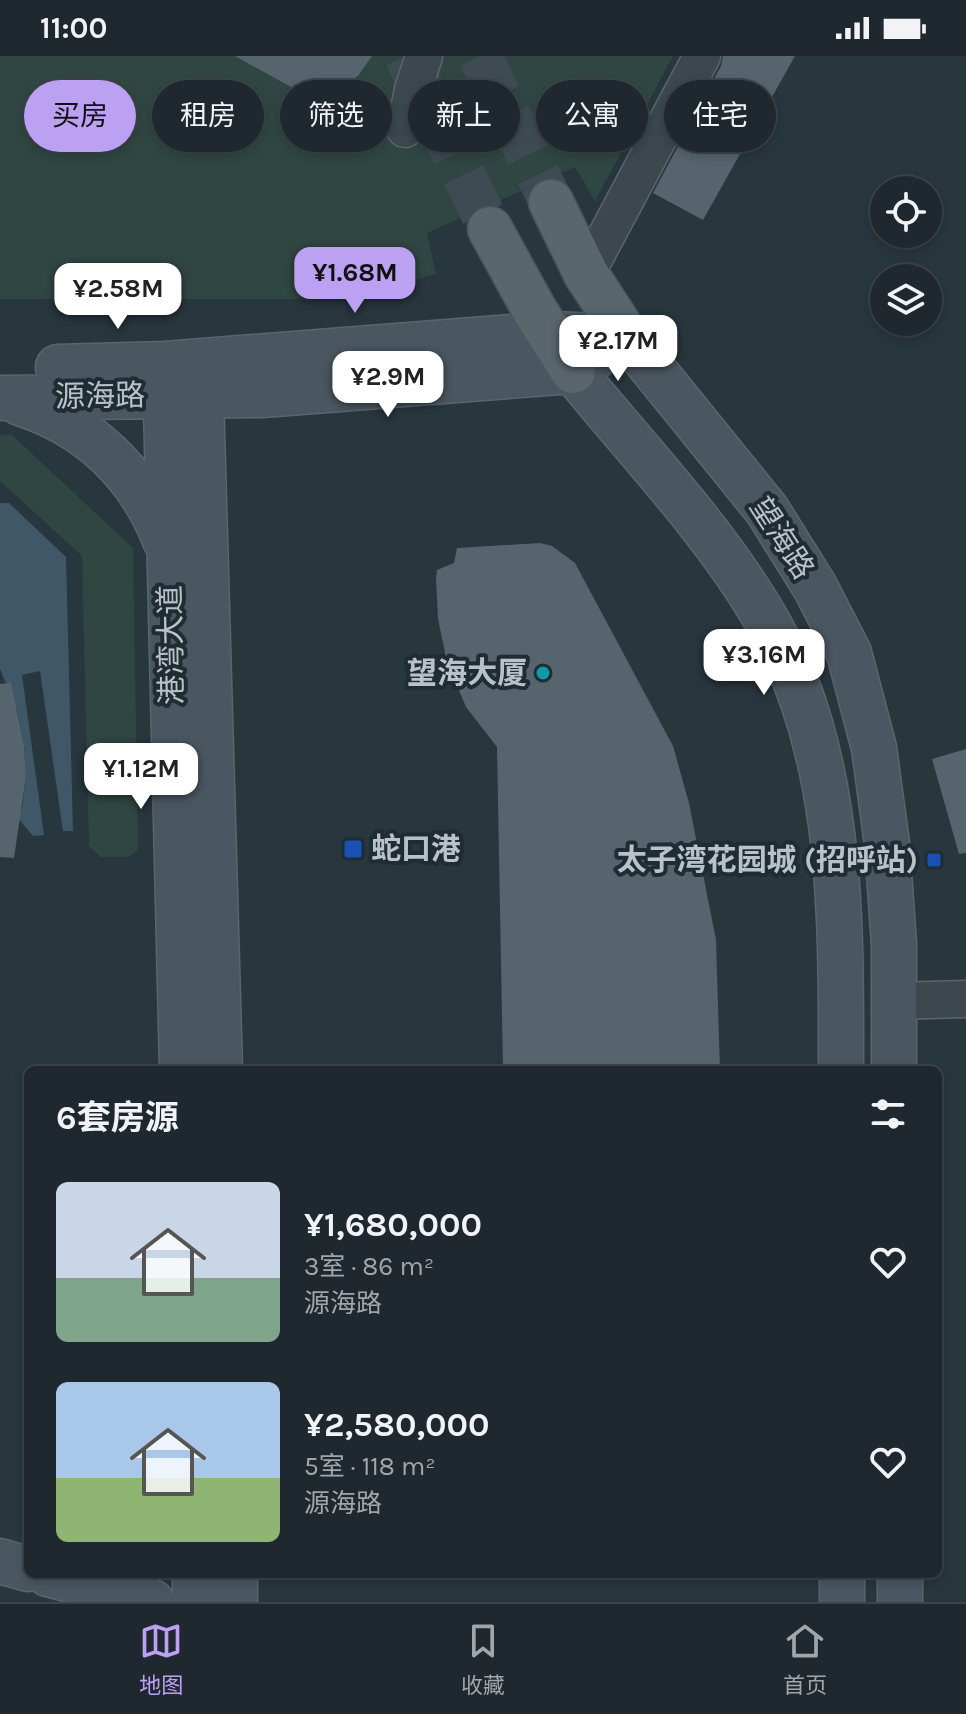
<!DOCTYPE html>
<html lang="zh">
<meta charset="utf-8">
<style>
body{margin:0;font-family:Karla,"Noto Sans SC",sans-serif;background:#2b343a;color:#f1f3f6;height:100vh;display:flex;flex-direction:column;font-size:30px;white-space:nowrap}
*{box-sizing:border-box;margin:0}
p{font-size:26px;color:#a1a6aa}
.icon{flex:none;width:44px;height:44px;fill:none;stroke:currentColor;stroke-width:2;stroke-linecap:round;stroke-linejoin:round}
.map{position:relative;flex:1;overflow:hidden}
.panel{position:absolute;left:24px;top:1010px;width:918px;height:512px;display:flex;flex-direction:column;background:#1e282e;border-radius:12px;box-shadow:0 4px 12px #0003,0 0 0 2px #3c444a}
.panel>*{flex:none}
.hud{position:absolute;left:24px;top:24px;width:918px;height:72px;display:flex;gap:16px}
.tools{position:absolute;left:870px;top:120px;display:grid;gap:16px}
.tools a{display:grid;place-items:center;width:72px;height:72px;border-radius:50%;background:#1e282e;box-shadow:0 4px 12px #0003,0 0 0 2px #3c444a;font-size:40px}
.price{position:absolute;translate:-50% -68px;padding:0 18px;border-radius:16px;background:#fff;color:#222;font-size:26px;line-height:52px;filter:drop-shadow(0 2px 4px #0008)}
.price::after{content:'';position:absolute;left:50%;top:48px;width:24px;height:18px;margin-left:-12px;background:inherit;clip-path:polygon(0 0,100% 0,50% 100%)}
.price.on{background:#bca0f2;color:#111}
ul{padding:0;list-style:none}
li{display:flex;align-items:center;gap:24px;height:200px;padding:0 32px}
li span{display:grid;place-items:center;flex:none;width:224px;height:160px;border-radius:12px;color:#555}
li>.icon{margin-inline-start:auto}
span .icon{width:96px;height:96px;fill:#fffc;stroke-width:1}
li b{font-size:34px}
h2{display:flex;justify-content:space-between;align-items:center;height:96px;padding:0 32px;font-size:34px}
.chip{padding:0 28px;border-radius:36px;background:#1e282e;box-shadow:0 4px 12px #0003,0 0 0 2px #3c444a;font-size:28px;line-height:72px}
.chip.on{background:#bca0f2;color:#111}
.status{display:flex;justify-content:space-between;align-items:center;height:56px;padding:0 40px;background:#1e282e;direction:ltr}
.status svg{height:22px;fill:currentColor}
.tabs{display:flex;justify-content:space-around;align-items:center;height:112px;border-top:2px solid #3c444a;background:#1e282e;font-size:22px;color:#a1a6aa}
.tabs a{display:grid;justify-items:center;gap:4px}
.tabs .on{color:#bca0f2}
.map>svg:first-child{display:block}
.green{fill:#304642}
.water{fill:#3f5766}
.building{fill:#56646e}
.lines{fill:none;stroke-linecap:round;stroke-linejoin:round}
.primary-tunnel{stroke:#3e4b53;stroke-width:44;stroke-dasharray:44 22;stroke-linecap:butt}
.street-casing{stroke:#5a656c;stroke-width:39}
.secondary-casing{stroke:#5a656c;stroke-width:47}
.primary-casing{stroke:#48535b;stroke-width:47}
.street{stroke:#3c474e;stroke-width:36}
.secondary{stroke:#4a5761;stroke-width:44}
.primary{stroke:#5a666e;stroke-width:44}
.culture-dot{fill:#0f9aa8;stroke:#202c34;stroke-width:3}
.transit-dot{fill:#1a4fb4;stroke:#202c34;stroke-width:3}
.labels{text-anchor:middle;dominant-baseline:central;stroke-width:8;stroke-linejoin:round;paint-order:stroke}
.street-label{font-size:30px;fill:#b8c2c9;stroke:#202c34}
.poi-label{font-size:30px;font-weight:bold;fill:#b8c2c9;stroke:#202c34;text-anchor:end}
</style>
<div class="status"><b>11:00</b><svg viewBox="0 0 49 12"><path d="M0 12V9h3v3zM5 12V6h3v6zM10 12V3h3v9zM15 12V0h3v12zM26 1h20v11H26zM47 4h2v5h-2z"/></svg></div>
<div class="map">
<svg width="966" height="1546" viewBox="0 0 966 1546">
<rect width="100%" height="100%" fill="#28363e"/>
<path class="green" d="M0 0H673L595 145 575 111 427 177 436 218 373 235 296 243H0Z
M11 378 133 492 138 794 128 801H101L89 790 82 500 0 425V379Z"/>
<path class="water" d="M0 447H9L66 501 73 775H63L40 615 22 619 44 779 33 780 17 761 22 752 26 720 24 689 17 654 0 613Z"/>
<path class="building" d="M235 0H372L358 20 341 31 324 36H308L291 31Z
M723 0H795L703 164 653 137 721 10Z
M540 487 552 490 575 507 673 690 689 747 716 884 720 1014H503L497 691 466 651 447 606 438 563 436 522 437 514 454 507 457 492Z
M11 627 24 689 26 720 14 802 0 801V628Z
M966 693V797L959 798 932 703Z"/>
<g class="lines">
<path class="primary-tunnel" d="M406 0 490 173
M480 0 551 146"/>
<g class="street-casing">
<path id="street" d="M405 73 413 34 424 0
M586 218 702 0
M893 945 966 943"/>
</g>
<g class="secondary-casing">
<path id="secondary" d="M627 281 767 454 815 531 849 597 874 692 887 788 894 888V1014
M58 311 165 308 187 327
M573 315C636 393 708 467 760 553 844 690 841 859 841 1014
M201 339 220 1014
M0 342 262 339 573 315 596 300
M20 347C89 369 139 417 165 484
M182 1014 165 308 550 278 627 281
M0 1505 28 1513
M48 1518 152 1546
M195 1518V1546
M235 1518V1546
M842 1518V1546
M900 1518V1546"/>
</g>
<g class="primary-casing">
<path id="primary" d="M551 146 586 218 627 281
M490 173 534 253 573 315"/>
</g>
<use href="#street" class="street"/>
<use href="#secondary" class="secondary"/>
<use href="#primary" class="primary"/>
</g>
<circle class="culture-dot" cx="543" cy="617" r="8"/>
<g class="transit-dot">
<rect x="343" y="783" width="20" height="20" rx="4"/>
<rect x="926" y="796" width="16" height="16" rx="4"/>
</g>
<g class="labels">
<g class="street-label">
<text transform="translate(100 340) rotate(-1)">源海路</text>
<text transform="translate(782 482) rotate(57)">望海路</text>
<text transform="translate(171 589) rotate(-91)">港湾大道</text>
</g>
<g class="poi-label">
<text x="527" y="617">望海大厦</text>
<text x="371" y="793" text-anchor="start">蛇口港</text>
<text x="918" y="804">太子湾花园城 (招呼站)</text>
</g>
</g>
</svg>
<div class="tools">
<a><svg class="icon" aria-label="locate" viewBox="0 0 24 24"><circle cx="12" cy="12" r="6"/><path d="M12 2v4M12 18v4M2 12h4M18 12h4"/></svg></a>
<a><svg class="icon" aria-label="layers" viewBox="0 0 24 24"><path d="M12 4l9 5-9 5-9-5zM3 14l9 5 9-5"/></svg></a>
</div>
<b class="price on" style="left:355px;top:259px">¥1.68M</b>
<b class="price" style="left:118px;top:275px">¥2.58M</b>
<b class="price" style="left:618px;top:327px">¥2.17M</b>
<b class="price" style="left:388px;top:363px">¥2.9M</b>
<b class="price" style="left:764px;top:641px">¥3.16M</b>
<b class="price" style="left:141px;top:755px">¥1.12M</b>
<div class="hud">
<a class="chip on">买房</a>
<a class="chip">租房</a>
<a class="chip">筛选</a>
<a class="chip">新上</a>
<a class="chip">公寓</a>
<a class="chip">住宅</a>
</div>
<section class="panel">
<h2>6套房源<svg class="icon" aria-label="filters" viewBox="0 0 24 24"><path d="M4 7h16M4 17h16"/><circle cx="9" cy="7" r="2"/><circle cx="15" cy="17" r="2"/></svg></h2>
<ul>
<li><span style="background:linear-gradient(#c9d6e8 60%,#7fa58c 0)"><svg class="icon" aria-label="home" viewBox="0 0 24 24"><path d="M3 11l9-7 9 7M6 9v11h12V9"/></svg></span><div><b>¥1,680,000</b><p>3室 · 86 m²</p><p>源海路</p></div><svg class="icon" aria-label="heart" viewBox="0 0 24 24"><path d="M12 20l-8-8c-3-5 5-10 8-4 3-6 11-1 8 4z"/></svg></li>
<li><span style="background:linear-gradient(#a9c7e8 60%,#8fb573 0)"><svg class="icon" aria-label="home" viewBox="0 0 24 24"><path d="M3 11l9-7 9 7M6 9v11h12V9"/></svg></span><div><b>¥2,580,000</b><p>5室 · 118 m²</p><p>源海路</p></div><svg class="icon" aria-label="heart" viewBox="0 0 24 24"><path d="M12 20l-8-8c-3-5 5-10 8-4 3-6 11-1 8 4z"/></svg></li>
</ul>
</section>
</div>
<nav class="tabs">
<a class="on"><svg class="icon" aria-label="map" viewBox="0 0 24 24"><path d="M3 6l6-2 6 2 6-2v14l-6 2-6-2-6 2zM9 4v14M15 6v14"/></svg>地图</a>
<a><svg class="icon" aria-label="saved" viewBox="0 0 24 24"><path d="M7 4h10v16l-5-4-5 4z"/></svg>收藏</a>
<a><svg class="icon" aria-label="home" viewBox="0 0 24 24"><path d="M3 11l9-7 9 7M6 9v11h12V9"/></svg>首页</a>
</nav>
